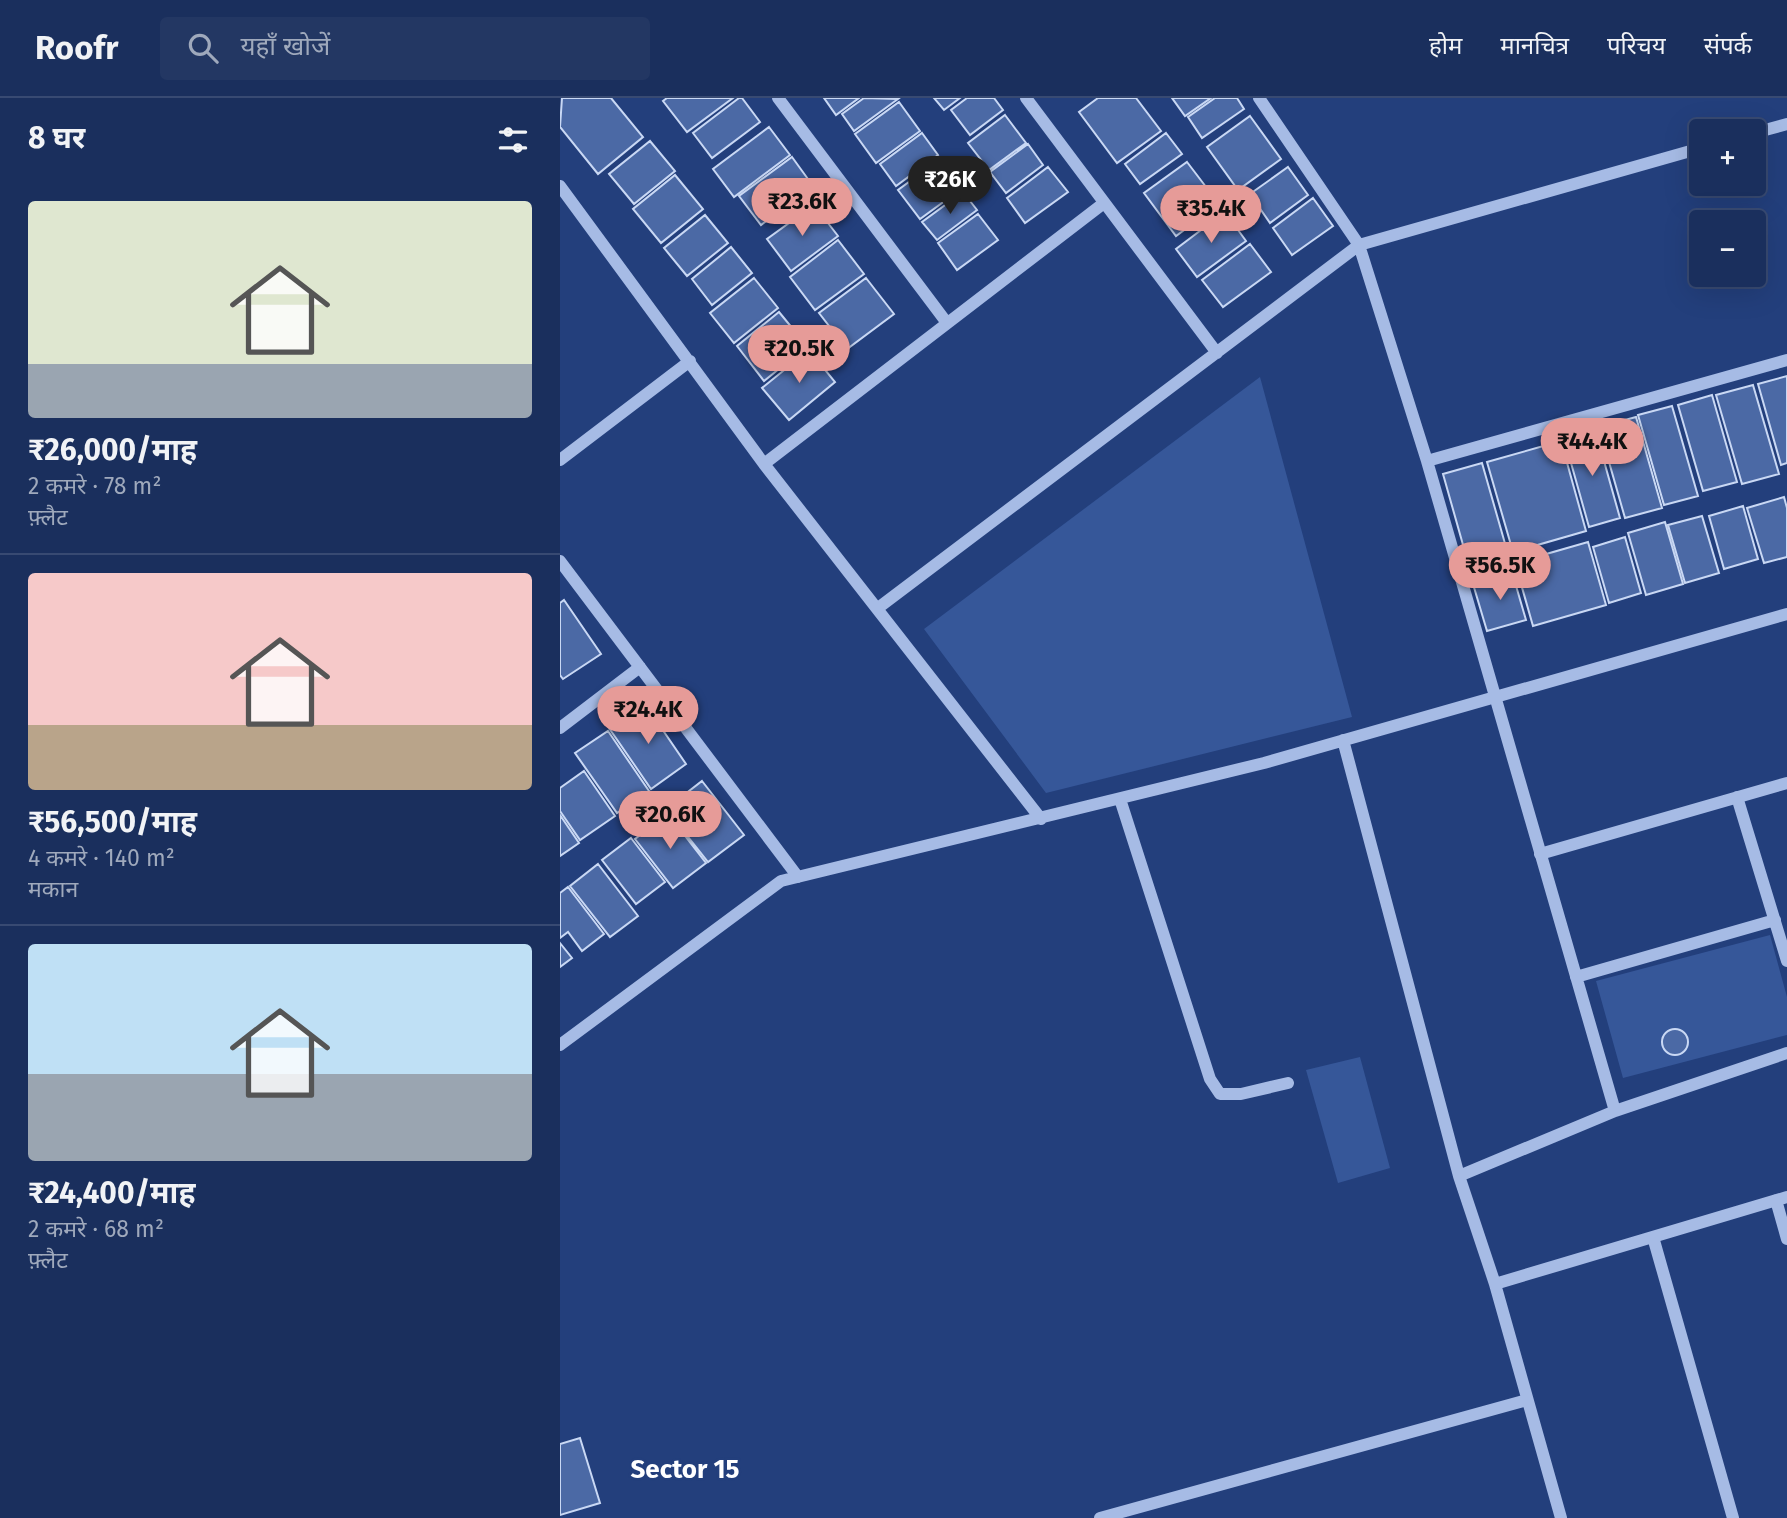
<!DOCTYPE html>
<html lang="hi">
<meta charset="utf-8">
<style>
body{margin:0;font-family:"Fira Sans","Noto Sans Devanagari",sans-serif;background:#233763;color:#f1f3f6;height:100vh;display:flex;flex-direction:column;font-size:26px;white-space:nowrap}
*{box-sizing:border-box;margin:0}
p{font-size:23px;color:#9fa9bc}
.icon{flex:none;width:38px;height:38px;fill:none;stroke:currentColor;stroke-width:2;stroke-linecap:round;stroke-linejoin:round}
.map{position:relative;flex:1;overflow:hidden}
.panel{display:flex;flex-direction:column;background:#1a2f5d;width:560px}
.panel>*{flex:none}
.tools{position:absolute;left:1129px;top:21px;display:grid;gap:14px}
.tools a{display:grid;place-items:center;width:77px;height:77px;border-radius:7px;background:#1a2f5d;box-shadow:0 7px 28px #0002,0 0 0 2px #384a72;font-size:35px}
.price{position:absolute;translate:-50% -60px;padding:0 16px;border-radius:24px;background:#e69b98;color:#111;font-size:23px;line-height:46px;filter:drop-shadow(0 2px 4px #0008)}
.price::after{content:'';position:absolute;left:50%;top:42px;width:21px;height:16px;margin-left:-10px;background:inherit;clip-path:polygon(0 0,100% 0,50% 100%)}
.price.current{background:#222;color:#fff}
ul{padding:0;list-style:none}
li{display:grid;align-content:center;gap:14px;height:371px;padding:0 28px}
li+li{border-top:2px solid #384a72}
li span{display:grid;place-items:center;height:217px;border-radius:7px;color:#555}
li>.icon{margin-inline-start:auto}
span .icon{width:126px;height:126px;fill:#fffc;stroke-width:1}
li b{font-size:30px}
h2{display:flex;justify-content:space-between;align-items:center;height:84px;padding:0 28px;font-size:30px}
header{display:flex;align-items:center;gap:42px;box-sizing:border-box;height:98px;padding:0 35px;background:#1a2f5d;border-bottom:2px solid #384a72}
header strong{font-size:33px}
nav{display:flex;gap:38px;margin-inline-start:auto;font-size:24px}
.search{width:490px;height:63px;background:#233763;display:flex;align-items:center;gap:18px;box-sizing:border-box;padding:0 24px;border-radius:7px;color:#9fa9bc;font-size:26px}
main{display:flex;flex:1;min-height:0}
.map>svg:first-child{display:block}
.green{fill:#365799}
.building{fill:#4b69a5;stroke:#c9d8f4;stroke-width:2}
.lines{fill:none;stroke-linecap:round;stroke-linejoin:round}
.minor{stroke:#a6bbe5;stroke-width:12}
.labels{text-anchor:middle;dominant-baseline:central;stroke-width:5;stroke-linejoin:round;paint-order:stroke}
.district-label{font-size:26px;font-weight:bold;fill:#fff;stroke:#233f7c}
</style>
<header>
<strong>Roofr</strong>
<div class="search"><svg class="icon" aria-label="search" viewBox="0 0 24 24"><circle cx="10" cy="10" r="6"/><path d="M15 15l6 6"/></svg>यहाँ खोजें</div>
<nav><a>होम</a><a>मानचित्र</a><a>परिचय</a><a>संपर्क</a></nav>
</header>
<main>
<section class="panel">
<h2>8 घर<svg class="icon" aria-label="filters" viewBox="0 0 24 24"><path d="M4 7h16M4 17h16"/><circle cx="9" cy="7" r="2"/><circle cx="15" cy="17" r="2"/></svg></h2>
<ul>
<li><span style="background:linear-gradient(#dfe7d0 75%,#9aa5b1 0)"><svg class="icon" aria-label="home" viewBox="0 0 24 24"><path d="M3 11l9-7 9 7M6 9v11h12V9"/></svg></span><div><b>₹26,000/माह</b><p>2 कमरे · 78 m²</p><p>फ़्लैट</p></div></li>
<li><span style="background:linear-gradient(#f6c9c9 70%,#b9a48a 0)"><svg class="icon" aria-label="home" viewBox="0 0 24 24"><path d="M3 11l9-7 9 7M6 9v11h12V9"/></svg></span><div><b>₹56,500/माह</b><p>4 कमरे · 140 m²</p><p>मकान</p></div></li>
<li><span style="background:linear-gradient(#bfe0f5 60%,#9aa5b1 0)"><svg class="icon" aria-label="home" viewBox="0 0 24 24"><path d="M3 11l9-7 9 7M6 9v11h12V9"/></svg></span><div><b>₹24,400/माह</b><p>2 कमरे · 68 m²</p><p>फ़्लैट</p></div></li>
</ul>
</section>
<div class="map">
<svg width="1227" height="1420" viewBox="0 0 1227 1420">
<rect width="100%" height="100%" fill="#233f7c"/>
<path class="green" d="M700 279 792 619 486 695 364 531Z
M1210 837 1227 899V937L1063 980 1036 883Z
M800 959 830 1070 778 1085 746 972Z"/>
<path class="building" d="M2 0H51L83 39 38 76 0 29Z
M107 0H173L127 34 103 3Z
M179 0H182L200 24 152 60 133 35Z
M264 0H299L276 17Z
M304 0 338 1 294 33 282 16Z
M374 0H400L384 12Z
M407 0H434L443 12 410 37 391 12Z
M538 0H576L601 33 557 65 519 14Z
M612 0H651L625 18Z
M655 0H677L684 11 642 40 628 19Z
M339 4 360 33 316 65 295 36Z
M445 17 466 45 429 72 408 45Z
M690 18 721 61 678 92 647 49Z
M209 29 230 57 174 99 153 71Z
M362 35 378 57 336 88 320 66Z
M606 35 622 56 580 86 565 66Z
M90 43 115 73 74 106 49 76Z
M468 46 483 67 446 95 430 74Z
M232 59 253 88 201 127 179 98Z
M379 62 401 91 360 121 338 92Z
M627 64 659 106 616 138 584 95Z
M488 69 508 94 465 125 447 100Z
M728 69 748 97 710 125 690 96Z
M115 77 143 111 101 145 73 111Z
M403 94 417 112 377 142 362 124Z
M753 100 773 128 732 157 713 130Z
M254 107 278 138 231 173 207 141Z
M665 114 686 143 637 179 616 151Z
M418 116 438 142 397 172 378 145Z
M145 117 168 145 127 178 104 150Z
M278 142 304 176 255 212 230 179Z
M690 146 711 174 663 209 642 182Z
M171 149 192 175 152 207 132 181Z
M194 180 218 210 174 245 150 215Z
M306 180 334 216 287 251 259 215Z
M219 214 247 248 204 283 177 248Z
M249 252 275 284 229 322 202 290Z
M1227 278V365L1221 367 1198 286Z
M1193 287 1219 376 1182 386 1156 297Z
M1152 297 1177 384 1143 393 1118 307Z
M1112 308 1138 398 1104 407 1078 317Z
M1076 319 1102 410 1065 420 1039 329Z
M1035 331 1060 420 1029 429 1004 340Z
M1001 343 1026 433 953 454 927 364Z
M922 365 946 449 907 461 883 376Z
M1224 399 1227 410V459L1204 465 1187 410Z
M1183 408 1198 461 1164 471 1149 418Z
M1142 418 1159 475 1125 485 1108 427Z
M1105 424 1123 486 1086 497 1068 435Z
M1065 439 1081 495 1049 505 1033 449Z
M1028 444 1046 507 973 528 955 465Z
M952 474 966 522 927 533 913 486Z
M4 502 41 556 3 581 0 577V505Z
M85 606 126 666 91 691 49 630Z
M48 633 89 693 57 715 15 655Z
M24 673 55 718 20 742 0 713V690Z
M142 683 184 737 148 764 106 711Z
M108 716 146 765 113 790 75 741Z
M0 717 19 745 0 758Z
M71 740 105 784 76 806 42 762Z
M38 766 78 818 50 839 10 788Z
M8 789 44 836 22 853 8 834 0 840V795Z
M0 845 12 860 0 869Z
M1102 944a13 13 0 1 1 26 0a13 13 0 1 1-26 0Z
M20 1340 40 1405 0 1417V1346Z"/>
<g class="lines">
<path class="minor" d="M218 0 387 225
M466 0 657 255
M699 0 799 147 867 363 1055 1013
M1194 35 1227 26
M0 88 204 366 481 721
M0 362 130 263
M867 363 1227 262
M204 366 544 105
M0 463 238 779
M318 510 799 147 1141 50
M0 630 80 569
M783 642 899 1078 935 1186 1001 1420
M1177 699 1227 863
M560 701 650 981 660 996H681L728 985
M980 756 1227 685
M1016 879 1215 822
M0 947 221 783 704 665 1227 516
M899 1078 1055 1013 1227 955
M1216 1102 1227 1141
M1093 1139 1173 1420
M935 1186 1227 1099
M540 1420 967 1302"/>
</g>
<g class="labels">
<g class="district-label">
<text x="125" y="1371">Sector 15</text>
</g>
</g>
</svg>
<div class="tools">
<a>+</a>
<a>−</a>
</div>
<b class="price current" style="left:390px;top:118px">₹26K</b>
<b class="price" style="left:242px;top:140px">₹23.6K</b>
<b class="price" style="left:651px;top:147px">₹35.4K</b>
<b class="price" style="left:239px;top:287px">₹20.5K</b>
<b class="price" style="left:1032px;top:380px">₹44.4K</b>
<b class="price" style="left:940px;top:504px">₹56.5K</b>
<b class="price" style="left:88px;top:648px">₹24.4K</b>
<b class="price" style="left:110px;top:753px">₹20.6K</b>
</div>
</main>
